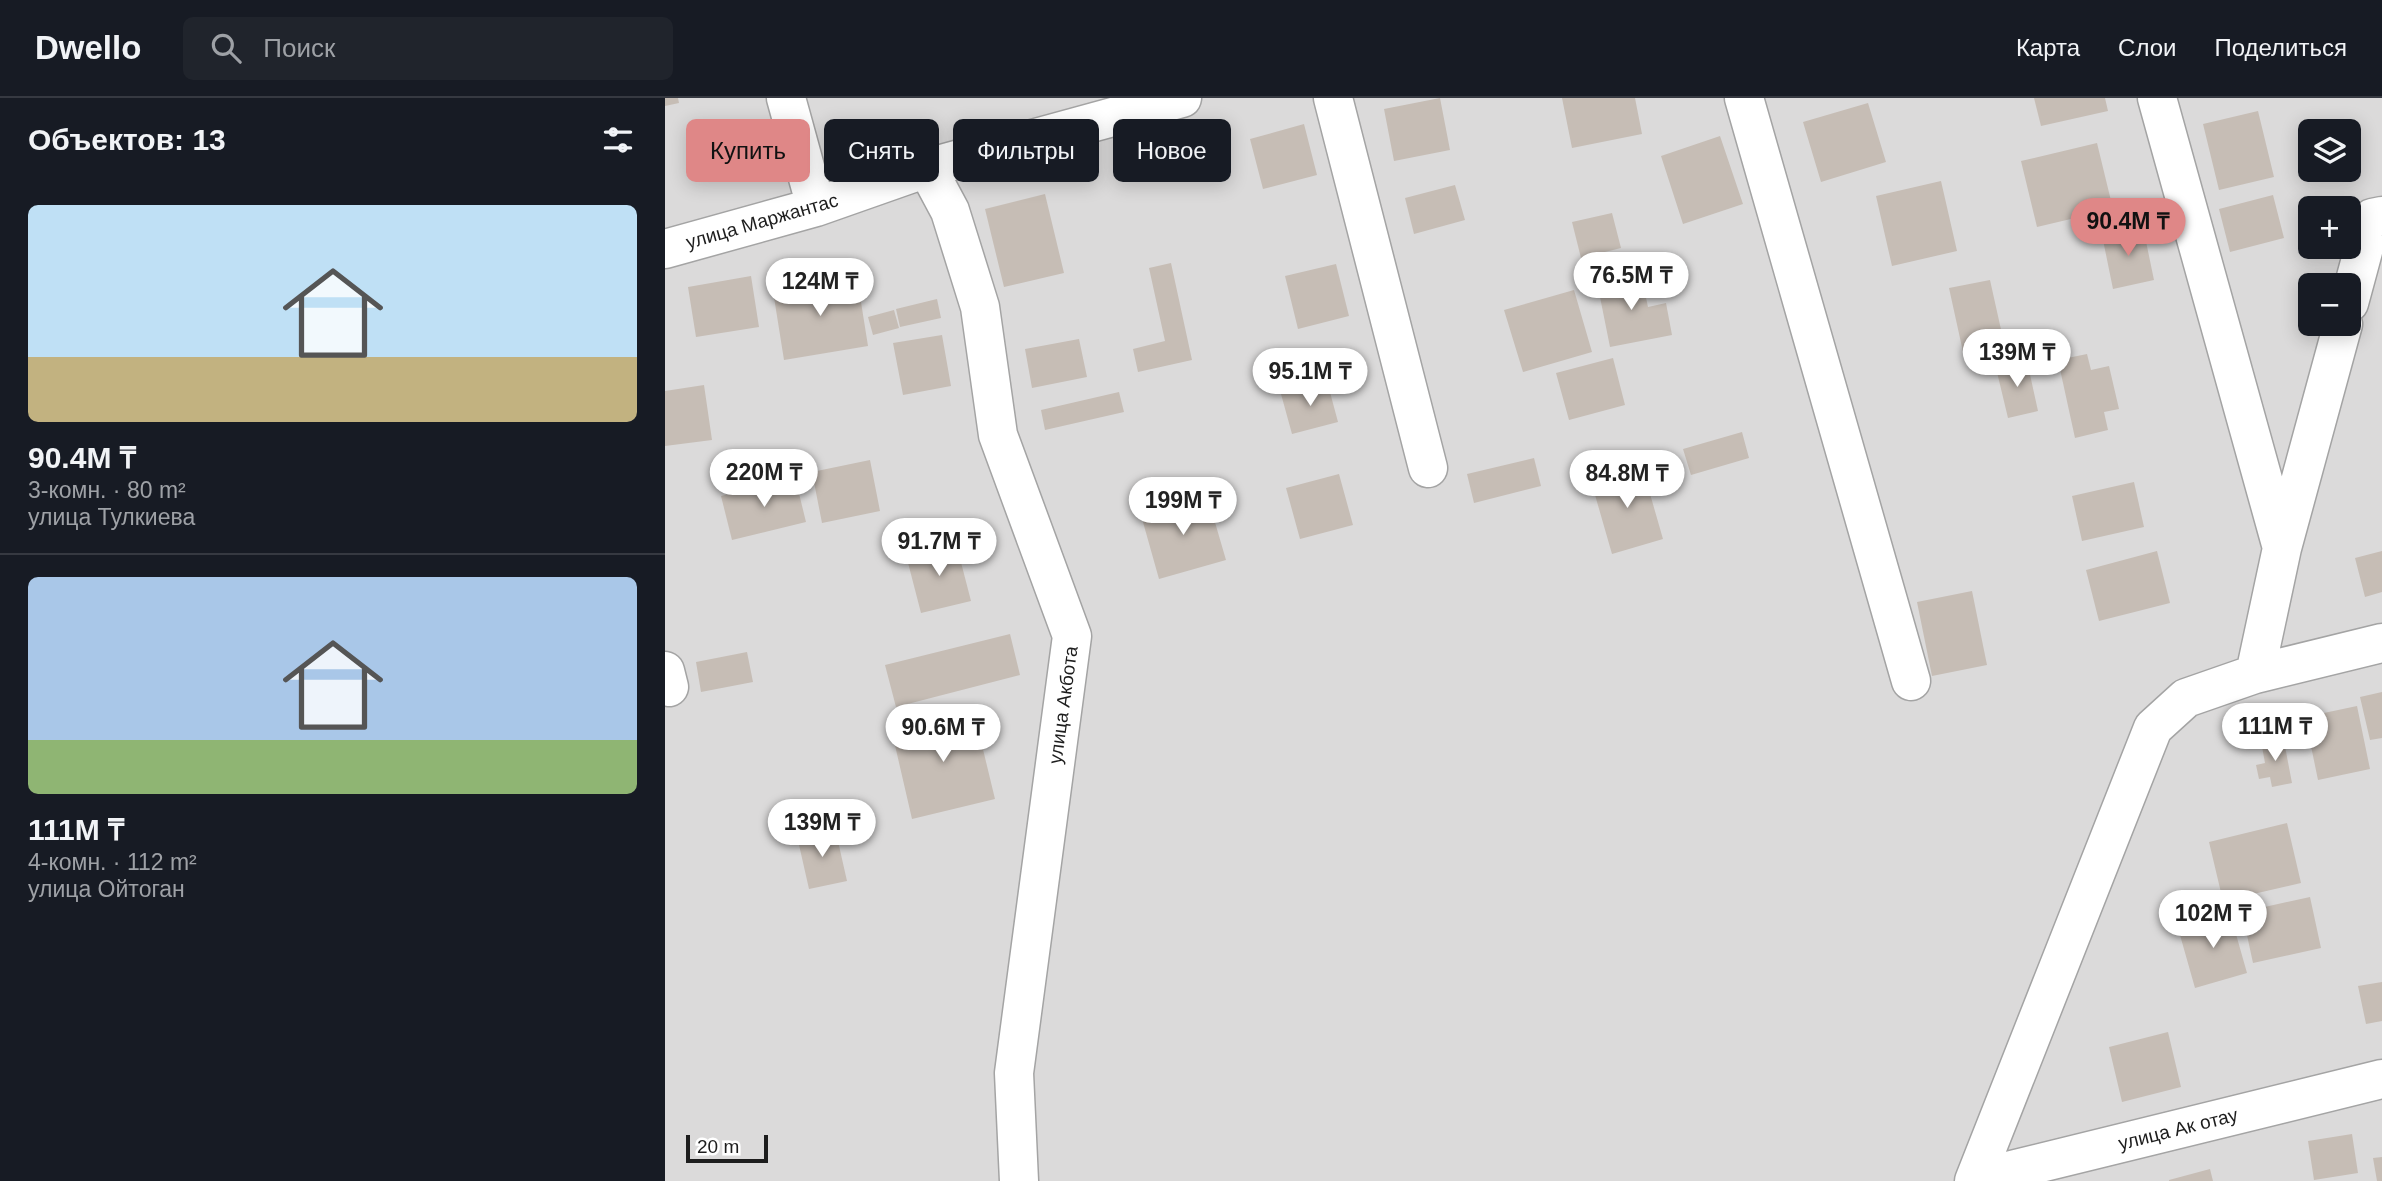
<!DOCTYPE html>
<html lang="ru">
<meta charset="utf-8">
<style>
body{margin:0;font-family:Arial,sans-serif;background:#20242c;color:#f1f3f6;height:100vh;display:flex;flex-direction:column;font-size:26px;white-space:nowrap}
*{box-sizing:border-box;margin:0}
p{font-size:23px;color:#9ea1a6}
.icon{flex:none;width:38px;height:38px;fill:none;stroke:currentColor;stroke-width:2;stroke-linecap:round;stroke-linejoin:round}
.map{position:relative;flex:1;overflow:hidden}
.details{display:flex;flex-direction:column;background:#171b24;width:665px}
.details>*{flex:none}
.guide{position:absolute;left:21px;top:21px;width:665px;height:63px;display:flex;gap:14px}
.buttons{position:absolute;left:1633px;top:21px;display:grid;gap:14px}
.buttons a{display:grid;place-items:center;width:63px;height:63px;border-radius:10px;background:#171b24;box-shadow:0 4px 18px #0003;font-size:35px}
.scale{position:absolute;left:21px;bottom:18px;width:82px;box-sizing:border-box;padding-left:7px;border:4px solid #1d1d1d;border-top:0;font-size:19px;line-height:24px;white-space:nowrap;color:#1d1d1d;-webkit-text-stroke:5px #fff;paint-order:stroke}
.price{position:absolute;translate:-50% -60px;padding:0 16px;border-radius:24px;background:#fff;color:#222;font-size:23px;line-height:46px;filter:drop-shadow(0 2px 4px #0008)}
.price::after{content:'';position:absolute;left:50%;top:42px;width:21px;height:16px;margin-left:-10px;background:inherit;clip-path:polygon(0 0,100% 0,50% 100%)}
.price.on{background:#df8787;color:#111}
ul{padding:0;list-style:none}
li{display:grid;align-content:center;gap:14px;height:371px;padding:0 28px}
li+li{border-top:2px solid #363941}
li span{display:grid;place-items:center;height:217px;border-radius:10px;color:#555}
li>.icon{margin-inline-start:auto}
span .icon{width:126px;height:126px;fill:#fffc;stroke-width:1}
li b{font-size:30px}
h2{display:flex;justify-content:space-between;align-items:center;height:84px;padding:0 28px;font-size:30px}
.pill{padding:0 24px;border-radius:10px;background:#171b24;box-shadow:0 4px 18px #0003;font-size:24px;line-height:63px}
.pill.on{background:#df8787;color:#111}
header{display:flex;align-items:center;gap:42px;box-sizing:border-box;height:98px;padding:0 35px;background:#171b24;border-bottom:2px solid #363941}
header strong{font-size:33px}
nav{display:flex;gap:38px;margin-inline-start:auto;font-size:24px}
.search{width:490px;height:63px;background:#20242c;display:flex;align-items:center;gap:18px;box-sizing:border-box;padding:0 24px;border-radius:10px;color:#9ea1a6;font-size:26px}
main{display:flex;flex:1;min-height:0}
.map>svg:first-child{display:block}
.residential{fill:#dbdada;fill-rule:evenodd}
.building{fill:#c6bdb5}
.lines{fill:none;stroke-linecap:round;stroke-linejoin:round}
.minor-casing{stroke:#a4a4a4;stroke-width:41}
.minor{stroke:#fff;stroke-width:38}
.labels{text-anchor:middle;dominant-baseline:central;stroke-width:6;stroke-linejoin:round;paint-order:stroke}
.street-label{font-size:19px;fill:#1d1d1d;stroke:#fff}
</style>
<header>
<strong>Dwello</strong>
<div class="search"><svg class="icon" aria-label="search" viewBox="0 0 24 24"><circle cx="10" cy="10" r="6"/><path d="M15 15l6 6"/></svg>Поиск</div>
<nav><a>Карта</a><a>Слои</a><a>Поделиться</a></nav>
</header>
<main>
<section class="details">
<h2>Объектов: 13<svg class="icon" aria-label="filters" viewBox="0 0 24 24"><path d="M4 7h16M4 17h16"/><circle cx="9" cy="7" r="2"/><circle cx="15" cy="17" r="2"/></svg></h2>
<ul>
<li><span style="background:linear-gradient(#bfe0f5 70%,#c2b280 0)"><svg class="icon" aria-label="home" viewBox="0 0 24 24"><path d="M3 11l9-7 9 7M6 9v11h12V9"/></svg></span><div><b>90.4M ₸</b><p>3-комн. · 80 m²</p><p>улица Тулкиева</p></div></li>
<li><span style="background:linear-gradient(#a9c7e8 75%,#8fb573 0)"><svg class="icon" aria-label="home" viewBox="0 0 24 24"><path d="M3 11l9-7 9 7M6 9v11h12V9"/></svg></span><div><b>111M ₸</b><p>4-комн. · 112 m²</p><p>улица Ойтоган</p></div></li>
</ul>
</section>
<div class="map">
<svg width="1717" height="1083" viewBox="0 0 1717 1083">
<rect width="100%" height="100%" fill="#efebe2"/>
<path class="residential" d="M0 0H1717V1083H0ZM1645 33H1684V72H1645ZM1645 110H1684V149H1645ZM1645 187H1684V226H1645Z"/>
<path class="building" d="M0 0H13L14 5 0 8Z
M775 0 785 52 729 63 719 11Z
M897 0H970L977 36 907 50Z
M1369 0H1440L1443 13 1376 28Z
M1203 5 1221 64 1156 84 1138 24Z
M1593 13 1609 79 1554 92 1538 26Z
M639 26 652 77 598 91 585 41Z
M1055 38 1078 106 1018 126 996 58Z
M1432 45 1448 111 1372 129 1356 63Z
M1276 83 1292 153 1227 168 1211 98Z
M790 87 800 122 749 136 740 100Z
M380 96 399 175 339 189 320 111Z
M1608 97 1619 140 1565 154 1554 111Z
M947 115 956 150 916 160 907 124Z
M1478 129 1489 182 1448 191 1437 137Z
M506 165 527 262 473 274 468 251 500 243 484 170Z
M671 166 684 218 633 231 620 178Z
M976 176 983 209 1001 205 1007 237 945 249 932 184Z
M86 178 94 229 31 239 23 189Z
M192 179 203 248 119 262 108 193Z
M1325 182 1341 254 1300 263 1284 190Z
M909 192 927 254 858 274 839 212Z
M272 201 276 220 235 229 231 211Z
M229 212 234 230 208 237 203 219Z
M277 237 286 288 238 297 228 245Z
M414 241 422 279 367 290 360 251Z
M1422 256 1426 272 1444 268 1454 311 1439 314 1443 332 1410 340 1393 262Z
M948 260 960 307 904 322 891 275Z
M1362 263 1373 313 1343 320 1331 270Z
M662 283 673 324 627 336 616 296Z
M39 287 47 342 0 348V293Z
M454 294 459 314 380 332 376 312Z
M1077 334 1084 360 1026 377 1018 351Z
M869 360 876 388 809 405 802 376Z
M205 362 215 413 157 425 147 374Z
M977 368 998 441 947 456 926 383Z
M674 376 688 427 635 441 621 390Z
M130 379 141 424 67 442 56 398Z
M1469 384 1479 429 1417 443 1407 398Z
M542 397 561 462 494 481 476 417Z
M291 445 306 503 256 515 241 457Z
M1492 453 1505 505 1434 523 1421 472Z
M1717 453V494L1700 499 1690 460Z
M1307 493 1322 567 1267 578 1252 504Z
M345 536 355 577 231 609 220 567Z
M82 554 88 584 36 594 31 564Z
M1717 594V640L1705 642 1695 599Z
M1692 608 1705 671 1653 682 1640 619Z
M308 610 330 701 247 721 226 630Z
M1618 638 1627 685 1607 689 1605 679 1594 681 1591 667 1600 665 1596 643Z
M1622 725 1636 785 1558 803 1544 744Z
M170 730 182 783 144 791 132 738Z
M1645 799 1656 850 1588 865 1577 814Z
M1565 815 1582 875 1530 890 1513 830Z
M1717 884V923L1701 926 1693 888Z
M1503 934 1516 989 1457 1004 1444 949Z
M1687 1036 1693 1075 1649 1082 1643 1043Z
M1717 1059V1083H1712L1708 1060Z
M1545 1071 1548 1083H1504V1082Z"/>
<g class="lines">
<g class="minor-casing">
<path id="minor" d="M121 0 151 109
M668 0 763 370
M1079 0 1246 583
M1492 0 1617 450
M262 70 285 113 315 209 333 337 407 538 349 975 354 1083
M0 151 151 109 262 70 517 0
M1684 205 1707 120 1717 118
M0 573 4 589
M1590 576 1617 450 1678 226
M1310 1081 1717 981
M1309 1083 1488 630 1521 600 1590 576 1717 545"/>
</g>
<use href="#minor" class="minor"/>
</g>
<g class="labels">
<g class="street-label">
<text transform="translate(97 123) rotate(-16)">улица Маржантас</text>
<text transform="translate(398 607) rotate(-82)">улица Акбота</text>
<text transform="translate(1513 1031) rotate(-14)">улица Ак отау</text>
</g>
</g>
</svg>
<div class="buttons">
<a><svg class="icon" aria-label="layers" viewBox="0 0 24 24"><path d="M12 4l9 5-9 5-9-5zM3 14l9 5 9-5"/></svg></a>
<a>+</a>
<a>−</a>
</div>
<div class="scale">20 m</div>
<b class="price on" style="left:1463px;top:160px">90.4M ₸</b>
<b class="price" style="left:966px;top:214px">76.5M ₸</b>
<b class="price" style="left:155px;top:220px">124M ₸</b>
<b class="price" style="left:1352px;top:291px">139M ₸</b>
<b class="price" style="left:645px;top:310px">95.1M ₸</b>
<b class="price" style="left:99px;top:411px">220M ₸</b>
<b class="price" style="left:962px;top:412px">84.8M ₸</b>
<b class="price" style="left:518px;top:439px">199M ₸</b>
<b class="price" style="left:274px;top:480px">91.7M ₸</b>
<b class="price" style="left:1610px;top:665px">111M ₸</b>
<b class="price" style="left:278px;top:666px">90.6M ₸</b>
<b class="price" style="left:157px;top:761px">139M ₸</b>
<b class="price" style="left:1548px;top:852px">102M ₸</b>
<div class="guide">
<a class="pill on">Купить</a>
<a class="pill">Снять</a>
<a class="pill">Фильтры</a>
<a class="pill">Новое</a>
</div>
</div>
</main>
